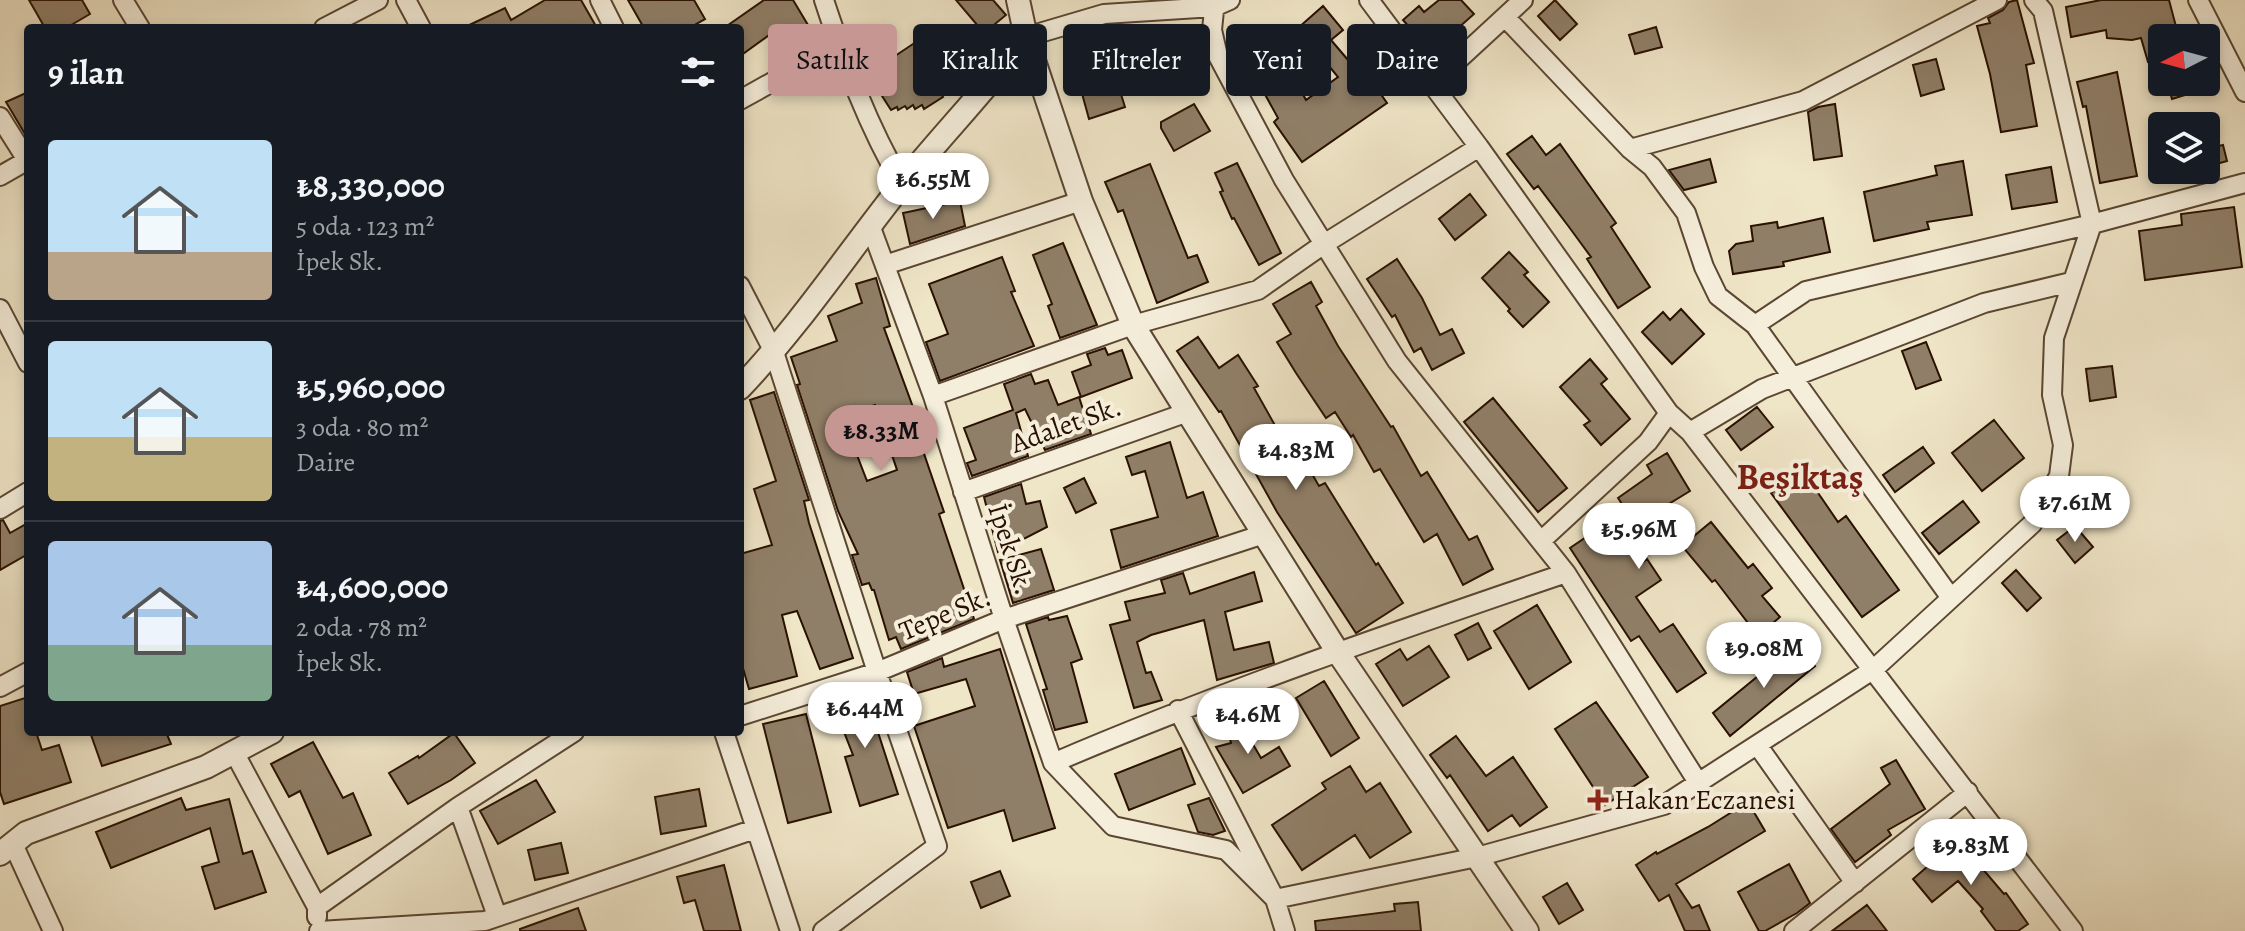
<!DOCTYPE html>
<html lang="tr">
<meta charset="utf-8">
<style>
body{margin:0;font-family:Alegreya,serif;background:#242831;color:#f1f3f6;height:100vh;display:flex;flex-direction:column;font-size:30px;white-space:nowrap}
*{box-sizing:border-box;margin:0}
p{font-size:26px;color:#9ea1a6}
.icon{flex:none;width:44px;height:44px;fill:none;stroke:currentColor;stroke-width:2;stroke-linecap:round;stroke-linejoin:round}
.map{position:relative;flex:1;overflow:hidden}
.side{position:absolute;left:24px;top:24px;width:720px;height:712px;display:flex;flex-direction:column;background:#171b24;border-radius:8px;box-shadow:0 4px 12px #0003}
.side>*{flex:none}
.top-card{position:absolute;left:768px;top:24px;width:760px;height:72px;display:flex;gap:16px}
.needle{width:52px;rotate:264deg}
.buttons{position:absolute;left:2148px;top:24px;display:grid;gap:16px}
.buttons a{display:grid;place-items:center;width:72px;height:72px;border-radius:8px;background:#171b24;box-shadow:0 4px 12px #0003;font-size:40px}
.price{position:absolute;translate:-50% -68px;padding:0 18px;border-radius:28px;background:#fff;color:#222;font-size:26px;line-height:52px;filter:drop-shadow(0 2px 4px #0008)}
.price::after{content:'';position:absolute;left:50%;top:48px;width:24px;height:18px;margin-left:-12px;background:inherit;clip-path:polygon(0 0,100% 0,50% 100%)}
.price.selected{background:#c59692;color:#111}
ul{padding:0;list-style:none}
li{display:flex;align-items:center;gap:24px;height:200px;padding:0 24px}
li+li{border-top:2px solid #363941}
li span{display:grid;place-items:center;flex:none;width:224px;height:160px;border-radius:8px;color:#555}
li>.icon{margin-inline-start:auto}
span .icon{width:96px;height:96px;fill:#fffc;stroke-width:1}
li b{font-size:34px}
h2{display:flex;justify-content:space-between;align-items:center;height:96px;padding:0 24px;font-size:34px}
.pill{padding:0 28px;border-radius:8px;background:#171b24;box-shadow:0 4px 12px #0003;font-size:28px;line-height:72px}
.pill.selected{background:#c59692;color:#111}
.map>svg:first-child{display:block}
.building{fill:#907f68;stroke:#291101;stroke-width:2;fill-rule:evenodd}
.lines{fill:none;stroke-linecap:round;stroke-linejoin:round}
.minor-casing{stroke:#5a4632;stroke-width:22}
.tertiary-casing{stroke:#5a4632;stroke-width:26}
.minor{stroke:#f5eedb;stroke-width:18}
.tertiary{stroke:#f5eedb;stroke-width:22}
.poi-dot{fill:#8f2418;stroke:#f5eedb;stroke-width:3}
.labels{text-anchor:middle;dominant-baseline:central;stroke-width:8;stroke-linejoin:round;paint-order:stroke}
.street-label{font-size:28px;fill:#291101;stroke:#f5eedb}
.poi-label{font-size:28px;fill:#291101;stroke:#f5eedb;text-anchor:start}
.district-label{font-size:36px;font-weight:bold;fill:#7a1f14;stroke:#f5eedb}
</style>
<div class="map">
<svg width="2245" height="931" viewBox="0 0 2245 931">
<rect width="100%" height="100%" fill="#efe5c7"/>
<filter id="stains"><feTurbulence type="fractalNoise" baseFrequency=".0025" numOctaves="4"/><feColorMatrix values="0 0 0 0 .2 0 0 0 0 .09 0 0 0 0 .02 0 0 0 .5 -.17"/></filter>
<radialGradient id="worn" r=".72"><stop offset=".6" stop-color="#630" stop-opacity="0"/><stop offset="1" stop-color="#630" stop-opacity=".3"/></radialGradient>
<path class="building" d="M29 0H82L90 14 66 28H45Z
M545 0H581L597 28H463L505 8 511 20Z
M628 0H694L705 19 689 28H644Z
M764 0H793L808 25 786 39 779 28 740 56V28H724Z
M956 0H993L1006 15 984 33Z
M1439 0H1461L1474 14 1431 52 1403 20 1419 6 1424 12Z
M1555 0 1577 24 1560 40 1538 16Z
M2017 0 2034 63 2026 65 2037 126 2001 132 1990 74 1977 26 1990 23 1988 18 2003 10 2009 2Z
M2101 0H2169L2179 38H2162V58L2148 62 2141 38 2132 40 2107 38 2106 30 2071 37 2066 7Z
M1323 6 1343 30 1331 40 1354 67 1359 63 1387 103 1302 162 1274 122 1278 118 1252 71 1270 61 1274 69 1286 63 1306 100 1338 77 1298 28Z
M1656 27 1662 47 1635 54 1629 35Z
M951 40 960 55 964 53 973 68 941 94 943 97 924 109 922 105 915 109 913 105 907 109 905 106 898 110 897 107 891 110 868 74 916 42 920 47 923 45 932 52Z
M1171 41 1183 77 1154 87 1141 51Z
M1112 48 1117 74 1115 75 1125 107 1089 119 1072 57Z
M1936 59 1944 89 1921 96 1913 65Z
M2117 72 2137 176 2100 183 2086 106 2083 107 2077 82Z
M2167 82H2213L2214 86 2172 99Z
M28 92V139L6 102Z
M1194 104 1210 131 1174 151 1161 128V122Z
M1835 104 1842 156 1814 160 1808 112 1818 107Z
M1532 136 1546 155 1560 144 1616 223 1611 227 1650 287 1618 308 1587 259 1591 257 1569 227 1538 186 1534 189 1507 154Z
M2223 145 2227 161 2206 167V149Z
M1710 159 1716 182 1684 190 1669 170Z
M1963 161 1972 215 1927 222 1929 229 1874 241 1864 192 1937 175 1935 166Z
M1237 163 1281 253 1259 265 1234 218 1232 219 1220 192 1223 191 1215 173Z
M1150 164 1188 258 1197 255 1208 282 1157 303 1123 210 1118 212 1105 182Z
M2051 167 2057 202 2012 209 2006 175Z
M1470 194 1486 215 1455 240 1439 219Z
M960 201 965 226 910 244 903 213Z
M2234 207 2242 267 2145 280 2139 231 2182 225 2181 214Z
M1823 218 1830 252 1783 262 1784 266 1733 274 1729 251 1736 244 1753 241 1751 226 1777 222 1778 228Z
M1063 243 1097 325 1060 338 1048 306 1052 304 1033 255Z
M1509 252 1528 272 1524 275 1549 302 1523 327 1508 311 1510 309 1482 278Z
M1002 257 1015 291 1011 292 1034 346 940 381 926 342 948 334 929 284Z
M1397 259 1422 298 1440 335 1452 329 1464 353 1432 370 1421 348 1414 352 1395 315 1392 317 1367 279Z
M876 278 890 326 884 328 925 440 920 442 944 512 939 514 974 619 901 649 896 637 889 640 874 590H872L869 583 862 585 852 555 858 554 838 511 797 385 800 384 791 357 837 341 828 316 862 303 856 284ZM875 405 897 470 867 481 842 416Z
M1311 282 1322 302 1316 306 1338 346 1391 427 1393 426 1421 476 1427 472 1469 540 1477 536 1493 569 1463 585 1437 534 1424 542 1380 469 1374 472 1353 435 1351 437 1335 412 1326 418 1296 373 1277 342 1291 334 1273 304Z
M1681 309 1704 334 1672 364 1642 332 1663 312 1670 320Z
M1198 337 1219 368 1238 355 1258 386 1254 388 1286 445 1293 441 1319 486 1325 483 1376 565 1378 563 1403 603 1356 633 1277 512 1221 411 1219 412 1177 351Z
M1926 342 1941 380 1916 389 1902 351Z
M1105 348 1108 355 1122 350 1132 378 1081 397 1072 372 1091 365 1087 354Z
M1590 359 1607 379 1601 384 1630 419 1601 445 1584 425 1590 421 1560 387Z
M2112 366 2116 397 2090 401 2086 369Z
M1031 374 1035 384 1048 380 1058 405 1079 397 1091 434 1045 450 1025 409 1016 413 1028 456 972 476 967 463 976 460 964 428 1013 410 1004 384Z
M774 392 809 500 804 501 809 523 853 658 820 669 797 611 782 615 797 676 749 689 742 665 740 666V554L772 545 754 489 776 481 750 400Z
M1493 398 1567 488 1538 512 1464 422Z
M1757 407 1773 427 1741 450 1726 430Z
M1994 420 2024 458 1982 491 1952 453Z
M1170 442 1187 498 1203 492 1218 536 1121 568 1111 530 1158 517 1145 471 1132 475 1126 457Z
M1923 447 1934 463 1895 492 1883 475Z
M1667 453 1690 491 1654 513 1656 516 1626 537 1643 562 1647 559 1661 580 1636 597 1660 632 1673 624 1706 673 1677 692 1639 636 1631 641 1570 548 1626 510 1618 498 1652 474 1647 465Z
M1803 471 1838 522 1846 516 1899 590 1862 617 1771 493Z
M1084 478 1096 503 1076 513 1064 488Z
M1021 484 1026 504 1040 501 1047 527 998 552 984 497Z
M1963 501 1979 522 1939 554 1922 533Z
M3 520 10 533 28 523V554L0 570V521Z
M1711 522 1748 568 1753 564 1772 588 1762 596 1780 617 1758 636 1715 580 1712 582 1682 546Z
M2075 526 2093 547 2075 563 2057 540Z
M1041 549 1054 590 1013 603 1000 560Z
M2016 570 2041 598 2027 611 2002 583Z
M1254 572 1262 601 1225 612 1234 650 1269 642 1274 663 1217 680 1204 620 1151 635 1137 642 1146 673 1151 672 1162 700 1134 708 1110 625 1130 620 1125 602 1165 593 1161 580 1183 573 1190 594Z
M1537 605 1571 662 1529 689 1494 631Z
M1067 616 1082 659 1071 663 1087 722 1055 730 1043 690 1047 689 1026 624 1048 617 1049 620Z
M1478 623 1491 648 1468 660 1455 635Z
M1797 644 1815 666 1730 736 1713 713Z
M1429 646 1449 677 1403 706 1376 664 1400 649 1407 660Z
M1000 649 1055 828 1013 841 1004 810 948 828 914 726 975 706 966 679 914 694 907 672 942 658 944 667Z
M1324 681 1359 738 1331 756 1296 698Z
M864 689 898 794 860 806 845 757 853 755 832 701Z
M28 697V732H36L42 750 59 745 71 782 4 804 0 792V706Z
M1596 702 1648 777 1605 805 1555 729Z
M1230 705 1261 758 1279 747 1290 766 1243 793 1216 747 1231 743 1223 708Z
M806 714 831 812 788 823 763 724Z
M90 732H166L171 744 102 766Z
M454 733 475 763 451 780 408 804 389 773 418 756 419 758Z
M1456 736 1486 776 1513 757 1547 807 1520 826 1512 815 1488 831 1450 775 1447 778 1430 755Z
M313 742 343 798 353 793 371 835 328 854 300 791 289 797 271 764Z
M1181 748 1195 784 1129 810 1115 774Z
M1896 760 1925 809 1888 830 1891 835 1855 862 1831 829 1890 784 1881 768Z
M1350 766 1366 792 1380 783 1411 832 1370 858 1355 835 1302 870 1272 825 1326 789 1322 783Z
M536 780 555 812 498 844 480 811Z
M699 789 706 826 661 834 655 797Z
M181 798 186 810 229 799 243 854 252 851 266 892 215 909 202 867 219 862 210 828 111 868 96 832Z
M1209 798 1225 831 1213 835 1198 832 1188 805Z
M1748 802 1765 831 1676 884 1692 908 1699 905 1710 931H1685L1669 895 1659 901 1636 865 1656 852 1657 854 1708 827Z
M1958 840 2004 894 2006 893 2028 924 2018 931H1996L1981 911 1983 909 1958 881 1932 902 1913 879Z
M561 843 568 873 535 880 528 850Z
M1789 864 1810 903 1797 913 1765 931H1759L1738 892Z
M724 865 741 931H704L695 900 684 903 677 877Z
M1000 871 1010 896 981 908 971 882Z
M1567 883 1583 910 1559 924 1543 897Z
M1418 902 1421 931H1316L1315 921 1395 911 1394 904Z
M1867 905 1887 931H1832Z
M578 908 586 931H520V929Z"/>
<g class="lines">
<g class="minor-casing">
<path id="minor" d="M123 0 140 28
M406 0 421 28
M600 0 614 28
M824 0C845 64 868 126 902 184
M1215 0 1212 30 1218 56 1284 180 1397 361 1566 573 1699 784
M1369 0 1479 147 1669 413 1690 432 2073 931
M2034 0 2043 11 2092 224
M2198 0 2245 92
M1505 17 1630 149 1652 167 1686 213 1704 267 1718 296 1755 325 1951 598
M324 28 378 0
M1026 37 1104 14 1214 7 1230 0
M1432 84 1523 0
M740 100 839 45
M0 117 27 160
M1630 149 1803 101 1997 0
M0 176 28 160
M870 225 933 396 1004 619 1053 763 1113 826 1226 850 1275 899 1477 857 1664 805 1874 669 2032 524 2059 476 2063 445 2052 395 2054 338 2092 224
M885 265 1081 201
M740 286 774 352 877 672 937 846 823 931
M0 309 28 363
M1755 325 1806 291 2092 224 2245 183
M933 396 1133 325 1258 290 1324 244 1479 147
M1690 432 1762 389 1984 303 2071 282
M963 492 1188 412
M0 509 28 492
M1541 541 1648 442 1669 413
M0 687 28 672
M1178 710 1275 899 1285 931
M740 716 877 672 1004 619 1264 534
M724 732 790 931
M1758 746 1855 883
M234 752 317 907V917
M1053 763C1221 691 1393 632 1566 573
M458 807 497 916
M13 844 53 931
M317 907 458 807 574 732
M319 931 485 921 755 829
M1794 931 1968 792"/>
</g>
<g class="tertiary-casing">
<path id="tertiary" d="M1018 0 1026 37 1081 201 1133 325 1337 651 1527 931
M740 388C799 326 847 254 900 187 941 136 987 89 1026 37
M0 854 26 833 206 767 272 732"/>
</g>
<use href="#minor" class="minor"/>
<use href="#tertiary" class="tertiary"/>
</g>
<path class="poi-dot" d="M1594 788h8v8h8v8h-8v8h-8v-8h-8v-8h8z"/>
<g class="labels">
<g class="street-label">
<text transform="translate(1066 425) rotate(-20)">Adalet Sk.</text>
<text transform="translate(1011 549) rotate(72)">İpek Sk.</text>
<text transform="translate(945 614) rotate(-23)">Tepe Sk.</text>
</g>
<g class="poi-label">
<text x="1614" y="800">Hakan Eczanesi</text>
</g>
<g class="district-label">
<text x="1800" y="476">Beşiktaş</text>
</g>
</g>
<rect width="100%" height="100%" filter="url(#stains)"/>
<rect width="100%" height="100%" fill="url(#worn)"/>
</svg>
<div class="buttons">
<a><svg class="needle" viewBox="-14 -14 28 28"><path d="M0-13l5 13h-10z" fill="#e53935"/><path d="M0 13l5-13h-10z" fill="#9ea1a6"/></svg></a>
<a><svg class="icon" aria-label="layers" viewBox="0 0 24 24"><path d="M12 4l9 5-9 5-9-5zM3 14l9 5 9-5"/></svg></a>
</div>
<b class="price" style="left:933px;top:221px">₺6.55M</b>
<b class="price selected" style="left:881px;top:473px">₺8.33M</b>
<b class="price" style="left:1296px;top:492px">₺4.83M</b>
<b class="price" style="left:2075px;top:544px">₺7.61M</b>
<b class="price" style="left:1639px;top:571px">₺5.96M</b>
<b class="price" style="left:1764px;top:690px">₺9.08M</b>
<b class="price" style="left:865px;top:750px">₺6.44M</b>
<b class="price" style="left:1248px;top:756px">₺4.6M</b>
<b class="price" style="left:1971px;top:887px">₺9.83M</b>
<div class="top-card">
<a class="pill selected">Satılık</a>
<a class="pill">Kiralık</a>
<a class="pill">Filtreler</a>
<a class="pill">Yeni</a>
<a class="pill">Daire</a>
</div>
<section class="side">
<h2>9 ilan<svg class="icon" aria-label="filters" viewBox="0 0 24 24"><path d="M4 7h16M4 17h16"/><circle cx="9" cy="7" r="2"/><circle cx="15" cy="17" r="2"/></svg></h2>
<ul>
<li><span style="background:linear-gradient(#bfe0f5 70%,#b9a48a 0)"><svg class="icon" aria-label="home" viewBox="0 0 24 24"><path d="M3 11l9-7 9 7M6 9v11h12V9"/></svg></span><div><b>₺8,330,000</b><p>5 oda · 123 m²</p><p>İpek Sk.</p></div></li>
<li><span style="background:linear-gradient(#bfe0f5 60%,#c2b280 0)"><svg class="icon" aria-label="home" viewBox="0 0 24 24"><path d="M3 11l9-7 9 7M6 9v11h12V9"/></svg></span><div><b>₺5,960,000</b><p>3 oda · 80 m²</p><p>Daire</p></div></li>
<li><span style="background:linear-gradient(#a9c7e8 65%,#7fa58c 0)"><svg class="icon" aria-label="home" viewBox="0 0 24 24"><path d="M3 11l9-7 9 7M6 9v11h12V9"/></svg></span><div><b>₺4,600,000</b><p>2 oda · 78 m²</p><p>İpek Sk.</p></div></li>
</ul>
</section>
</div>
